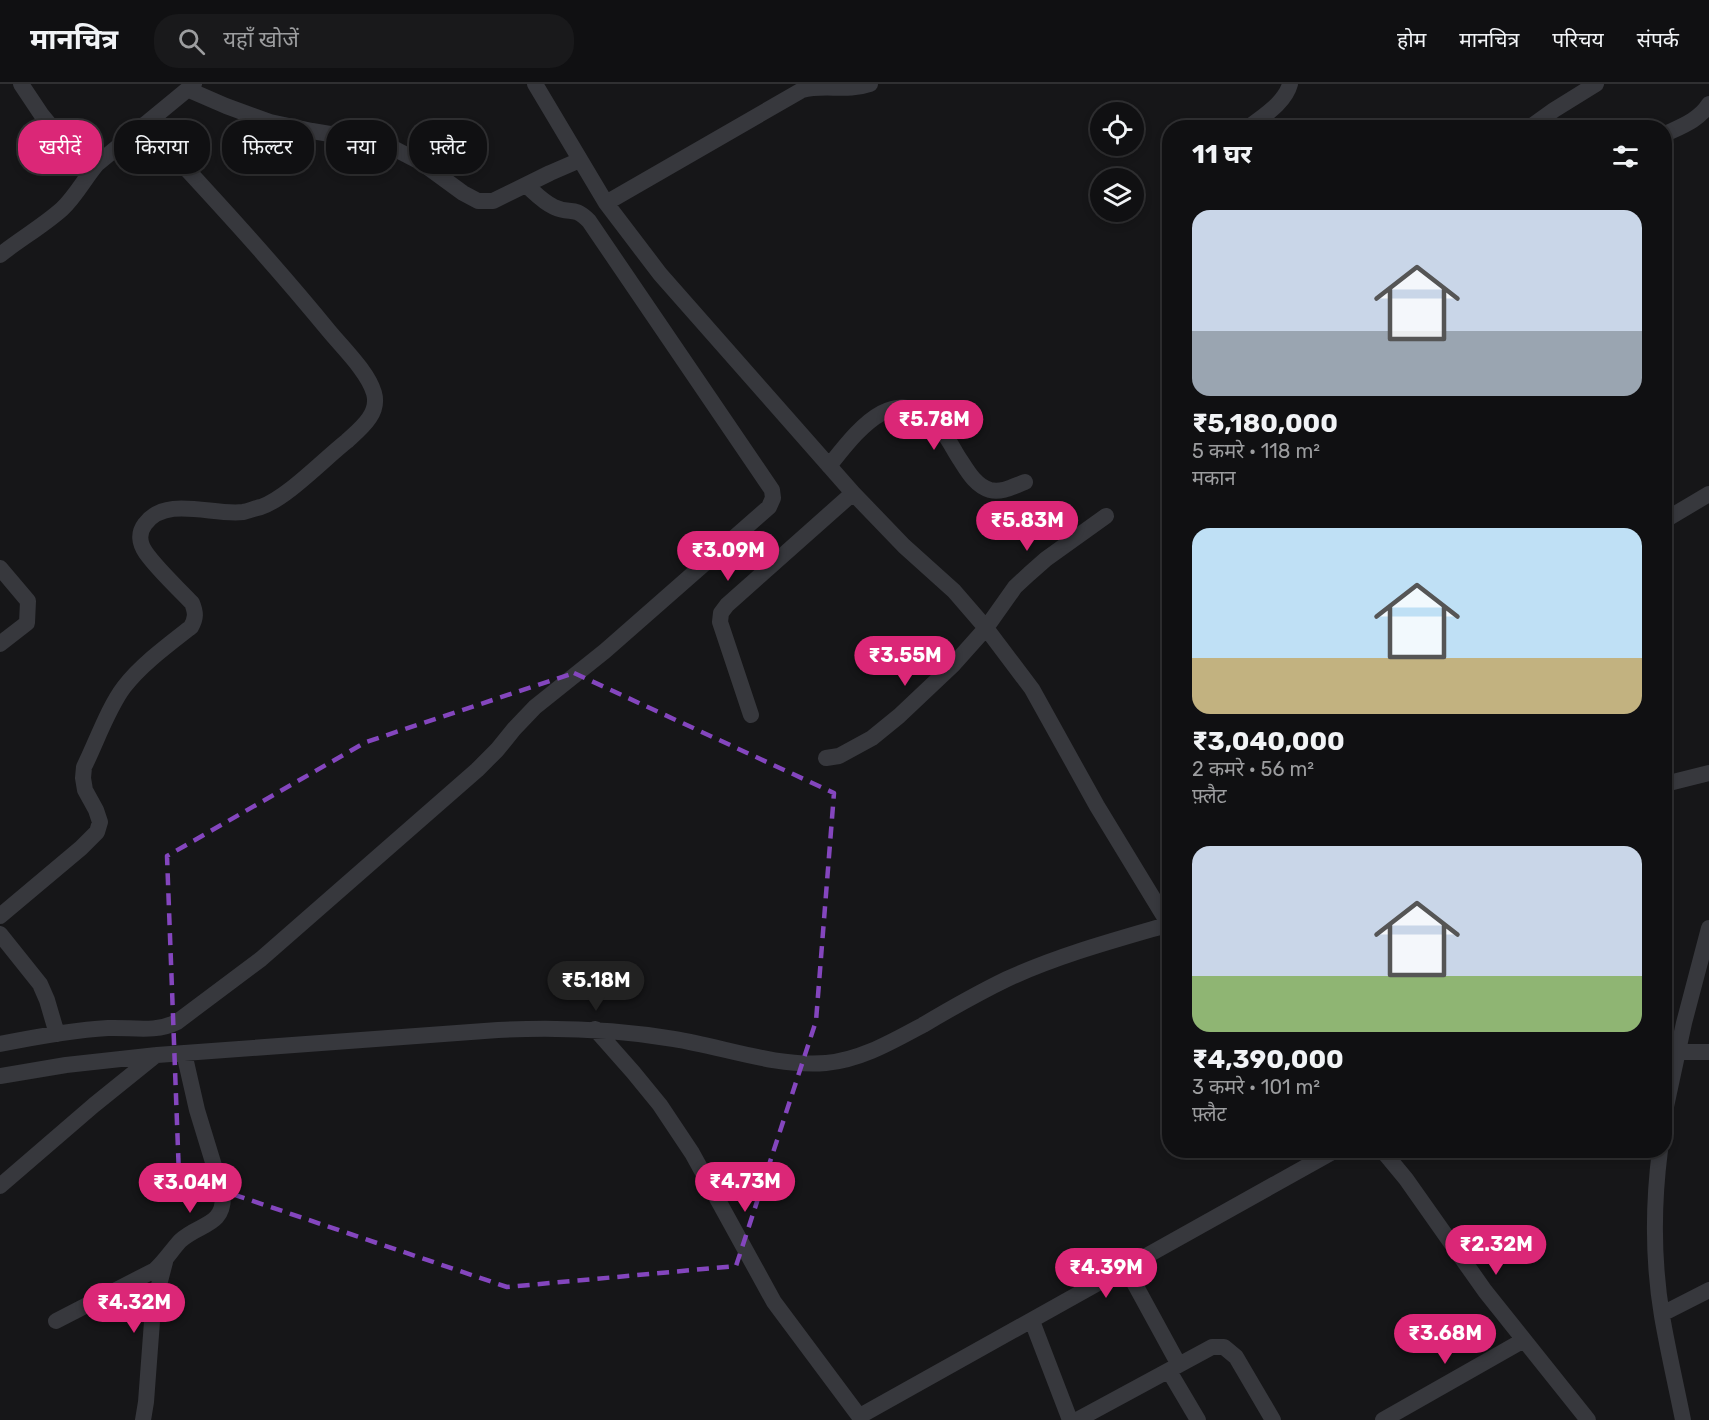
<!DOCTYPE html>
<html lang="hi">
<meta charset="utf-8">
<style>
body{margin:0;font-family:Rubik,"Noto Sans Devanagari",sans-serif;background:#19191b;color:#f1f3f6;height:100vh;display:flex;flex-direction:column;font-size:22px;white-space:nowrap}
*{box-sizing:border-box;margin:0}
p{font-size:20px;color:#9c9d9f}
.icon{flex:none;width:33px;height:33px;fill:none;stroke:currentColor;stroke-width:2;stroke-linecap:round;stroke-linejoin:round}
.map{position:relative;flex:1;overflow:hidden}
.sheet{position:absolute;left:1162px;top:36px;width:510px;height:1038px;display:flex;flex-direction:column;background:#101012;border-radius:24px;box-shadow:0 3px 9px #0003,0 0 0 2px #303032}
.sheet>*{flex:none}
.banner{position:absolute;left:18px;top:36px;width:570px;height:54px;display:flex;gap:12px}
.fabs{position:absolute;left:1090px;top:18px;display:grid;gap:12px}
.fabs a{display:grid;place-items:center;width:54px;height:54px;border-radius:50%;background:#101012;box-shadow:0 3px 9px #0003,0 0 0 2px #303032;font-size:30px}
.price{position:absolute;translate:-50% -51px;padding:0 14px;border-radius:21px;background:#db2777;color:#fff;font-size:20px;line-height:39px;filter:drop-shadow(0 2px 3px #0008)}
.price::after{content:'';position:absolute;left:50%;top:36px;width:18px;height:14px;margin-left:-9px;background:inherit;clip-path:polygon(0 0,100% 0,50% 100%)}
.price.on{background:#222;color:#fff}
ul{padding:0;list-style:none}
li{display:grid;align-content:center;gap:12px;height:318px;padding:0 30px}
li span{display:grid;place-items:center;height:186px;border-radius:18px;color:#555}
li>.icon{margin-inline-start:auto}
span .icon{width:108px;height:108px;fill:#fffc;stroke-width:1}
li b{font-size:26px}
h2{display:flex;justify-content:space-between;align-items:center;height:72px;padding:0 30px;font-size:26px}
.tag{padding:0 21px;border-radius:24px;background:#101012;box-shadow:0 3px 9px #0003,0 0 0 2px #303032;font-size:21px;line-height:54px}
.tag.on{background:#db2777;color:#fff}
header{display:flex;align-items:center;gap:36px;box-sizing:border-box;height:84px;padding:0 30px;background:#101012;border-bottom:2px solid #303032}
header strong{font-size:28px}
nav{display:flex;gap:33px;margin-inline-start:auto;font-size:21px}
.search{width:420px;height:54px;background:#19191b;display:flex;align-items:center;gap:15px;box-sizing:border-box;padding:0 21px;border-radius:24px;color:#9c9d9f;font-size:22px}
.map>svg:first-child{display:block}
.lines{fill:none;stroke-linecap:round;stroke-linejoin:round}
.minor{stroke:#37383d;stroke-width:16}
.marked{fill:none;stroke:#8446be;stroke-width:4.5;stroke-dasharray:12 8;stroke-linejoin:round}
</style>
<header>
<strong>मानचित्र</strong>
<div class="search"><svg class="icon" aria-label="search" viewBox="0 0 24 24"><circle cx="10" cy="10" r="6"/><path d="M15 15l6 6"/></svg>यहाँ खोजें</div>
<nav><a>होम</a><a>मानचित्र</a><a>परिचय</a><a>संपर्क</a></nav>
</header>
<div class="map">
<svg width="1709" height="1336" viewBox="0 0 1709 1336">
<rect width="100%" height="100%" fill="#161618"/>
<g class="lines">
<path class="minor" d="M21 0 41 30 89 89
M535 0 606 119 660 190 853 409 904 462 954 507 986 544 1032 605 1097 722 1170 842
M189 6 226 22 270 38 312 47 360 55 393 64 422 79 463 109 478 117H493L550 89 580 76
M1248 44C1263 32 1285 19 1290 0
M1529 44 1554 26 1596 0
M1665 50C1682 42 1699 36 1709 20
M606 119 802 6C824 0 847 8 870 0
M0 171C20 155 43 142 62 125 76 112 85 94 97 80L194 0
M829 382C858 346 896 293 941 346 949 355 954 367 961 377 968 388 976 402 990 406 1002 409 1014 402 1025 398
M1665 436 1709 410
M0 484 28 517 27 539 0 560
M751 631 720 538 721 529 727 521 853 409
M826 674 839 672 872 654 899 632 953 581 986 544 1015 503 1029 490 1046 475 1106 432
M1665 700 1709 689
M0 832 81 764 97 748 100 738 96 726 85 706 83 694 84 683C96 659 108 624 124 603 142 580 168 561 191 543 196 534 196 529 192 519 177 503 159 487 146 469 139 459 138 449 145 440 166 411 213 432 243 428 249 427 255 424 261 423 287 414 324 375 347 357 360 345 380 330 374 309 368 288 343 264 329 247 271 176 208 108 145 40
M0 850 40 900 47 916 57 950
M595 945 633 988 660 1021 692 1069 774 1218 862 1336
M0 960C35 953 72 946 108 944 132 943 155 949 177 938L261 875 477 686 497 666 514 645 535 623 605 567 769 423 773 414 772 406 589 137C573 121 571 131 554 123 543 118 535 109 526 101
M1678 968H1709
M0 992 66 981 157 971 498 946C559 943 614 945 674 955 724 963 775 983 826 979 861 976 893 957 923 941 950 925 978 909 1007 895 1059 871 1115 856 1170 840
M1665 1027 1684 939 1709 844
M1382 1066 1406 1095 1485 1207 1588 1336
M1660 1066C1653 1121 1653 1178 1662 1232 1668 1267 1676 1301 1683 1336
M0 1102 94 1021 156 971
M1126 1184 1179 1281
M1662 1230 1709 1206
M56 1237 155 1186C165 1177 171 1167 180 1157 199 1139 224 1143 223 1111L197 1026 184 969
M1032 1237 1070 1336
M1169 1287 1198 1336
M860 1332 1336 1066
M143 1336 146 1318 153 1224 165 1178
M1077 1336 1212 1263H1224L1236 1273 1273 1336
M1383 1336 1524 1256"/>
</g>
<path class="marked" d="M574 589 834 709 816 937 736 1182 507 1203 179 1092 167 772 366 658Z"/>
</svg>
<div class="fabs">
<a><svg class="icon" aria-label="locate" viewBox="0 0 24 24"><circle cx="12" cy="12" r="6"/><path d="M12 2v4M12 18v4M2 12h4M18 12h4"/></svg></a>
<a><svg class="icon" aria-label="layers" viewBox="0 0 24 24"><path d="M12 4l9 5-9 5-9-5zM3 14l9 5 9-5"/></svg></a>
</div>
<b class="price" style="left:934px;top:367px">₹5.78M</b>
<b class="price" style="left:1027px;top:468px">₹5.83M</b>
<b class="price" style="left:728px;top:498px">₹3.09M</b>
<b class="price" style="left:905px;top:603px">₹3.55M</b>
<b class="price on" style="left:596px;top:928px">₹5.18M</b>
<b class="price" style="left:745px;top:1129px">₹4.73M</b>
<b class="price" style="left:190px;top:1130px">₹3.04M</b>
<b class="price" style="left:1496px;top:1192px">₹2.32M</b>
<b class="price" style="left:1106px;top:1215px">₹4.39M</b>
<b class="price" style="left:134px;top:1250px">₹4.32M</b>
<b class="price" style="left:1445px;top:1281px">₹3.68M</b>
<div class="banner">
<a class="tag on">खरीदें</a>
<a class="tag">किराया</a>
<a class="tag">फ़िल्टर</a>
<a class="tag">नया</a>
<a class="tag">फ़्लैट</a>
</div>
<section class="sheet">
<h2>11 घर<svg class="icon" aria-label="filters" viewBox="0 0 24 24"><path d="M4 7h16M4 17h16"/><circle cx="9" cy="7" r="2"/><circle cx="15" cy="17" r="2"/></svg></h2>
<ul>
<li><span style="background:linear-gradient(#c9d6e8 65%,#9aa5b1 0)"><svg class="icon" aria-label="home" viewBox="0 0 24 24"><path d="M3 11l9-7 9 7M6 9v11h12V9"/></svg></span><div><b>₹5,180,000</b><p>5 कमरे · 118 m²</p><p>मकान</p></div></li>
<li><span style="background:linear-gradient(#bfe0f5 70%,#c2b280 0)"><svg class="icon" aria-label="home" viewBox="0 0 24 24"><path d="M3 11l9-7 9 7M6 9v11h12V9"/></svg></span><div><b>₹3,040,000</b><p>2 कमरे · 56 m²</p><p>फ़्लैट</p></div></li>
<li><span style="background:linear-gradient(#c9d6e8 70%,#8fb573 0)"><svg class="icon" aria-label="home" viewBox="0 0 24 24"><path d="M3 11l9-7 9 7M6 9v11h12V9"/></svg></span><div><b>₹4,390,000</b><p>3 कमरे · 101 m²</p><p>फ़्लैट</p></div></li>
</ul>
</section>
</div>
